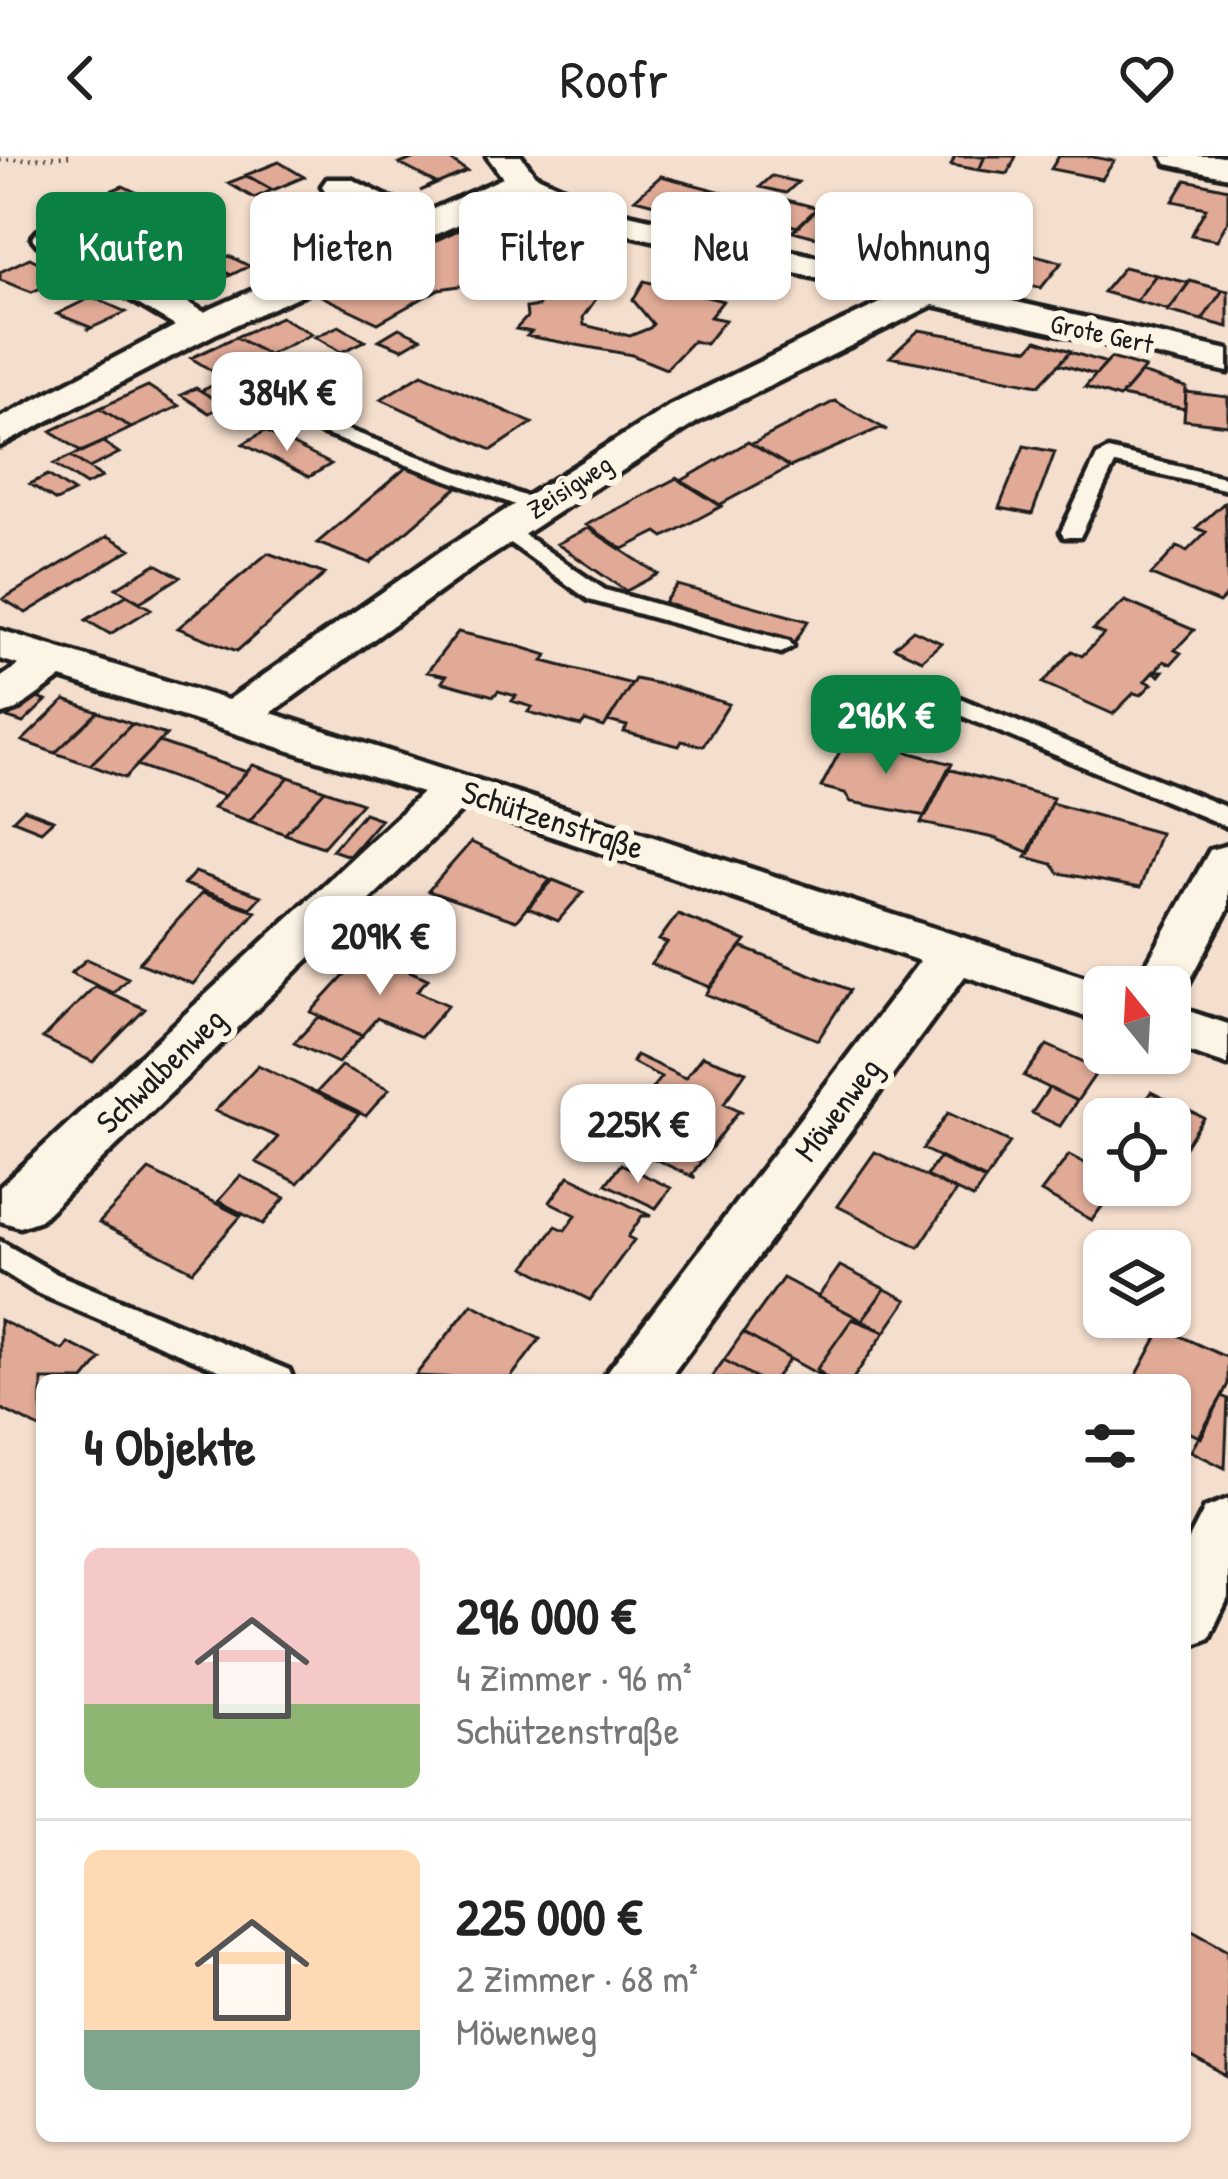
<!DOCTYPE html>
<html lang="de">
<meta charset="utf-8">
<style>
body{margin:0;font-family:"Patrick Hand",sans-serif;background:#f6f6f6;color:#222;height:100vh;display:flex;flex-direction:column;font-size:45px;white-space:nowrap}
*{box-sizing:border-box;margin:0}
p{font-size:39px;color:#767676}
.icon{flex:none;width:66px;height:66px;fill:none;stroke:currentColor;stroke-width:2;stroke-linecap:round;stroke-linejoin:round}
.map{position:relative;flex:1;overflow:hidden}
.panel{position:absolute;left:36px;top:1218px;width:1155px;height:768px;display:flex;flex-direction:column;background:#fff;border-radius:18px;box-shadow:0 3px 9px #0004}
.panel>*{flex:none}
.hud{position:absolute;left:36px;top:36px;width:1158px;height:108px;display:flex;gap:24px}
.needle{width:78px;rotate:342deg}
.controls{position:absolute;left:1083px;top:810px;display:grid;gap:24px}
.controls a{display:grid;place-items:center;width:108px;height:108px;border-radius:18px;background:#fff;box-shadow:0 3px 9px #0004;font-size:60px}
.price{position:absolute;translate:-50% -102px;padding:0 27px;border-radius:24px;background:#fff;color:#222;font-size:39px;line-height:78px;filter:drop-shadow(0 3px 6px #0008)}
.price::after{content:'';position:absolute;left:50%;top:72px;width:36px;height:27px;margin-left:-18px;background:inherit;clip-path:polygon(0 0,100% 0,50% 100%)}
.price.selected{background:#0b8043;color:#fff}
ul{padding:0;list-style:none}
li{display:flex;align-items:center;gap:36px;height:300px;padding:0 48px}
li+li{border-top:3px solid #e0e0e0}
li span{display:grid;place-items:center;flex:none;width:336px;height:240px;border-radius:18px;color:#555}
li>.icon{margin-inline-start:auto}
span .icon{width:144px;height:144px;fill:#fffc;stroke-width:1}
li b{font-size:51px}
h2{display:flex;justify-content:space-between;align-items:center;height:144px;padding:0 48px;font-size:51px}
.chip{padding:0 42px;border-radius:18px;background:#fff;box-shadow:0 3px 9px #0004;font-size:42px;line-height:108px}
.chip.selected{background:#0b8043;color:#fff}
header{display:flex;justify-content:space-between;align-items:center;height:156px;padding:0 48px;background:#fff;font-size:54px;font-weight:600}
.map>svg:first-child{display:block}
.building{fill:#e0aa96;stroke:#1c1c1c;stroke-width:3}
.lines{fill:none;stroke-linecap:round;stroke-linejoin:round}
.lane-casing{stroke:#1c1c1c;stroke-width:9}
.street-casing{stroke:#1c1c1c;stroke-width:9}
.secondary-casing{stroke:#1c1c1c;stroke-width:9}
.path{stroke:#1c1c1c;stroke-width:4.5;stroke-dasharray:1.5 6;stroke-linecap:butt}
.lane{fill:#fcf5e5;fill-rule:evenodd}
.street{fill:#fcf5e5;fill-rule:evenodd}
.secondary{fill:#fcf5e5;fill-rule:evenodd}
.labels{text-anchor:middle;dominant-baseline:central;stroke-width:12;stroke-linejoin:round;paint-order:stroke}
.far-street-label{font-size:27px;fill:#1c1c1c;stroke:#fcf5e5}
.street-label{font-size:33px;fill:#1c1c1c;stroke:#fcf5e5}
</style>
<header><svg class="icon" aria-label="back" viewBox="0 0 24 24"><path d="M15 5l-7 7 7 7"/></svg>Roofr<svg class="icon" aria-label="heart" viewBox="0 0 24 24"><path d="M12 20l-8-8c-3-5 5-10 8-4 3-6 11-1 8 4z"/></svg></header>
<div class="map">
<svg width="1228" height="2023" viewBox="0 0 1228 2023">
<rect width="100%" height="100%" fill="#f4decd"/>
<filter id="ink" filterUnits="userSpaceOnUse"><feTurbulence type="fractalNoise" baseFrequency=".00833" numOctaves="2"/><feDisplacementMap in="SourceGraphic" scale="24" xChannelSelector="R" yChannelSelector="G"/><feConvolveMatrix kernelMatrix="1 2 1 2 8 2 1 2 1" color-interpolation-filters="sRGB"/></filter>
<g filter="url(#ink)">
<path class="building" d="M419 0H444L467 15 420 35 436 27 400 8Z
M955 0H985L979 14 951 9Z
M985 0H1016L1008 18 979 14Z
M1059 0H1088L1114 5 1102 23 1051 13Z
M279 6 304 21 273 34 246 19Z
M246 20 272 34 254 42 228 27Z
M661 20 722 36 696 59 635 43Z
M772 20 798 26 786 37 760 31Z
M1186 24 1228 33V65L1217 84 1191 79 1206 52 1173 45Z
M123 30 150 43 135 50 108 36Z
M108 36 135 50 106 63 79 50Z
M779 42 818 52 798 71 758 61Z
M506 52 558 67 537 72 465 109 483 118 466 129 439 133 378 167 323 141 398 101H419L411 96Z
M325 53 351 68 322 80 292 67Z
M815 54 866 67 846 89 793 75Z
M149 70 185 87 154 102 119 84Z
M942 74 972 81 952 103 922 95Z
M972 81 1003 89H1004L983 111 952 103Z
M1000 91 1031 98 1010 123 979 115Z
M213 97 231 101 249 110 231 119 200 103Z
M1031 98 1062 106 1041 132 1010 123Z
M30 102 65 120 32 136 0 124V116Z
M200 103 231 119 198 135 166 119Z
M575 110 596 143 583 161 584 169 630 180 650 172 653 168 633 144 644 125 723 145 710 161 725 164 706 188 693 185 666 213 632 199 527 180 531 176 516 173 527 161 526 152 538 150 545 142 541 136 552 134Z
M1124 111 1156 119 1136 145 1103 136Z
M1156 119 1189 127 1169 154 1136 145Z
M1190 125 1223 134 1202 164 1168 155Z
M1223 134 1228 135V171L1202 164Z
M92 141 126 156 87 174 90 171 57 158Z
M281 161 312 178 268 199 236 181Z
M339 170 365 185 341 196 315 181Z
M399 172 421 182 402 193 379 184Z
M919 174 1029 193 1037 184 1071 195 1039 229 890 201Z
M236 181 268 199 222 221 191 202Z
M1070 196 1107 207 1096 219 1059 208Z
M1111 202 1145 212 1119 242 1085 231Z
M1141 217 1186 231 1185 253 1121 240Z
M422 218 532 267 492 294 381 243Z
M227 223 250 237 224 249 201 235Z
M148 230 179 250 131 272 100 252Z
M196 232 201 235 224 249 209 257 181 239Z
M1186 236 1228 241V269L1184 264Z
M835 245 887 274 880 272 790 311 752 288Z
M100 252 131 272 82 296 51 275Z
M265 275 331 308 309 321 243 288Z
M103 286 119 297 89 312 71 300Z
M748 286 790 311 719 349 681 325Z
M1024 290 1055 296 1032 358 999 352Z
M71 300 89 312 102 321 86 329 54 308Z
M408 310 460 329 370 407 317 387Z
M48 319 74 336 56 345 30 328Z
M677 322 722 350 664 381 657 376 623 393 586 369Z
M1225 346 1228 438 1219 447 1151 419 1177 391 1187 395 1206 376 1196 372Z
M588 372 658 418 626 435 557 388Z
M108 380 131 393 26 457 3 443Z
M268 397 325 418 237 495 178 472Z
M156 408 180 421 140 446 116 432Z
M677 429 808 465 795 486 662 449Z
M127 439 151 453 110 478 86 464Z
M1125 445 1194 474 1175 494 1181 497 1171 508 1164 505 1155 515H1163L1159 520 1154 515 1145 525 1152 528 1141 539 1134 537 1113 558 1043 527 1072 495 1082 500 1104 478 1093 474Z
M913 474 941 487 922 504 894 491Z
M458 476 511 488 547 499 543 505 632 528 604 571 585 565 581 570 528 556 532 551 512 545 516 540 498 535 494 540 442 526 446 520 427 516Z
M635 523 674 531 729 548 703 590 682 585 679 590 624 576 627 570 608 565Z
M31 540 46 545 23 567 8 562Z
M65 544 98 556 55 597 22 585Z
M98 556 132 568 90 609 55 597Z
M132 568 166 579 125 622 90 609Z
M848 580 952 608 926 660 851 646 845 637 821 631Z
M159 586 247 616 224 640 137 609Z
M253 609 289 621 249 665 213 652Z
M948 613 1053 642 1030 697 994 682 921 667Z
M289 621 325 634 285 678 249 665Z
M325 634 362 647 323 691 285 678Z
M1051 647 1160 677 1140 732 1059 717 1052 708 1026 701Z
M24 653 53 664 41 675 13 664Z
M364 657 381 663 349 700 332 694Z
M471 686 550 724 516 765 428 735Z
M195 716 261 740 250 752 184 728Z
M553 724 583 736 558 765 528 752Z
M202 737 256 755 193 828 139 807Z
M678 758 746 785 710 831 651 808 667 787 659 784Z
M741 791 850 834 818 884 706 838Z
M366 796 428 823 417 835 448 849 421 881 377 862 362 879 311 856Z
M87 803 128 822 113 837 71 817Z
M95 830 145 853 93 906 43 882Z
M319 861 362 880 338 907 294 887Z
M1047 889 1099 913 1077 945 1024 920Z
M636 899 685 922 702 900 746 916 724 947 743 956H738L692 1018 695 1022 612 983 661 921 632 906Z
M258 909 359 958 298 1027 256 1006 278 981 215 955Z
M341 910 389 933 366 960 317 936Z
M1049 932 1077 945 1060 970 1032 957Z
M1151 936 1204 962 1177 1003 1170 1000V963H1132Z
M948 957 1010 986 986 1023 923 993Z
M875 996 956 1035 919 1091 837 1050Z
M1069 999 1104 1017V1029H1118L1092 1064 1041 1036Z
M939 1002 985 1024 973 1042 926 1020Z
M621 1008 671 1032 656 1052 606 1028Z
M149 1014 241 1060 193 1115 99 1067Z
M240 1020 285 1042 263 1068 218 1045Z
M569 1020 651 1060H642L628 1081 634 1084 590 1144 525 1111 556 1070 565 1074 576 1059 550 1046Z
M840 1110 885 1133 862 1164 818 1141Z
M783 1122 862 1164 852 1163 817 1213 823 1221 743 1177Z
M885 1133 907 1144 885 1176 862 1164Z
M472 1148 540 1183 509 1224 415 1220Z
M1104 1159V1161H1146L1133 1179 1102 1161Z
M852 1163 885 1176 852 1224H829L817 1213Z
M0 1164 63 1194 68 1187 101 1203 84 1224H42V1273L0 1252Z
M1162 1172 1228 1202V1228L1201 1282 1185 1274V1224H1134Z
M743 1177 790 1203 777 1220 781 1224H760L724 1204Z
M724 1204 760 1224 711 1222Z
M1222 1240 1228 1243 1225 1312 1191 1295Z
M1185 1770 1228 1794V1921L1185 1897Z"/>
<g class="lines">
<g class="lane-casing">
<path id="lane" d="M321 269H335L548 349 529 354 321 277Z
M1108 294 1228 322V334L1115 308 1080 381H1064L1061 376 1097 300Z
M504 365 605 434 789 485 793 490 781 497 589 444 496 377 493 372Z
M935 532 1228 652V671L926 545 923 540Z
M0 1085 57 1118 289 1214 293 1224H242L35 1136 0 1114Z"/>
</g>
<g class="street-casing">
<path id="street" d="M487 0H521L535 19 615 55 1228 194V216L933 149 697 266 471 413 271 557 1116 831H1104V867L965 820 668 1224H601L920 805 465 651 40 1064 20 1071 0 1065V1031L422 637 61 522 16 554 0 559V522L19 509 0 503V474L228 544 441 395 669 250 894 140 592 70 523 39 215 178 0 290V262L175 170 38 89 32 82 38 75H62L204 156 394 71 327 37 322 30 327 23H351L422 58 503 22Z
M1228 689V753L1179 845 1170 847V831H1134L1210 694Z
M1170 849 1228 868V909L1170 890Z
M1228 1343V1442L1209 1482 1185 1492V1391L1205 1352Z"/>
</g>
<g class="secondary-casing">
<path id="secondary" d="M1162 0H1228V21L1167 8Z"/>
</g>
<path class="path" d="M0 4 74 0"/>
<use href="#lane" class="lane"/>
<use href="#street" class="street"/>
<use href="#secondary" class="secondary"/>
</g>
</g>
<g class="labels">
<g class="far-street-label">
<text transform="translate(1102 177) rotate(12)">Grote Gert</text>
<text transform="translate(569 330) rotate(-33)">Zeisigweg</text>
</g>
<g class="street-label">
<text transform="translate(553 663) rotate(18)">Schützenstraße</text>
<text transform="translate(160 914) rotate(-44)">Schwalbenweg</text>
<text transform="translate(837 953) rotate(-53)">Möwenweg</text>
</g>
</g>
</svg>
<div class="controls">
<a><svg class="needle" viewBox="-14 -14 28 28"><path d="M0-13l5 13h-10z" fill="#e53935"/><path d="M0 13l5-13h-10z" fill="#767676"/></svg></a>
<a><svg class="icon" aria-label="locate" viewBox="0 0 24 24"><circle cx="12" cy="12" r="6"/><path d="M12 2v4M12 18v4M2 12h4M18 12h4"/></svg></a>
<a><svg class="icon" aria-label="layers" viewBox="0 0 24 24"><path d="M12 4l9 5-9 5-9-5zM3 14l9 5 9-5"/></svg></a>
</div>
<b class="price" style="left:287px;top:298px">384K €</b>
<b class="price selected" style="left:886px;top:621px">296K €</b>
<b class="price" style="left:380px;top:842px">209K €</b>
<b class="price" style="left:638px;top:1030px">225K €</b>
<div class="hud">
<a class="chip selected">Kaufen</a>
<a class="chip">Mieten</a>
<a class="chip">Filter</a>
<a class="chip">Neu</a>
<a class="chip">Wohnung</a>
</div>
<section class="panel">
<h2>4 Objekte<svg class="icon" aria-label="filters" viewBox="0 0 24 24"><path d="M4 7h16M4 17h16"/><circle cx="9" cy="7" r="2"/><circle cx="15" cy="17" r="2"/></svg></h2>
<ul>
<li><span style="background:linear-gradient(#f6c9c9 65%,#8fb573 0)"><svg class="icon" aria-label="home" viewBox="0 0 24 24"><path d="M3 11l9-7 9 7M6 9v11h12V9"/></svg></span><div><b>296 000 €</b><p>4 Zimmer · 96 m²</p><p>Schützenstraße</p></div></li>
<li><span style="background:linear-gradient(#ffd9b3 75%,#7fa58c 0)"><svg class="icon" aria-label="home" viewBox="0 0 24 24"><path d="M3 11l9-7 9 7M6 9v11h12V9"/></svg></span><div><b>225 000 €</b><p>2 Zimmer · 68 m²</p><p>Möwenweg</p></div></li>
</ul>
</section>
</div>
